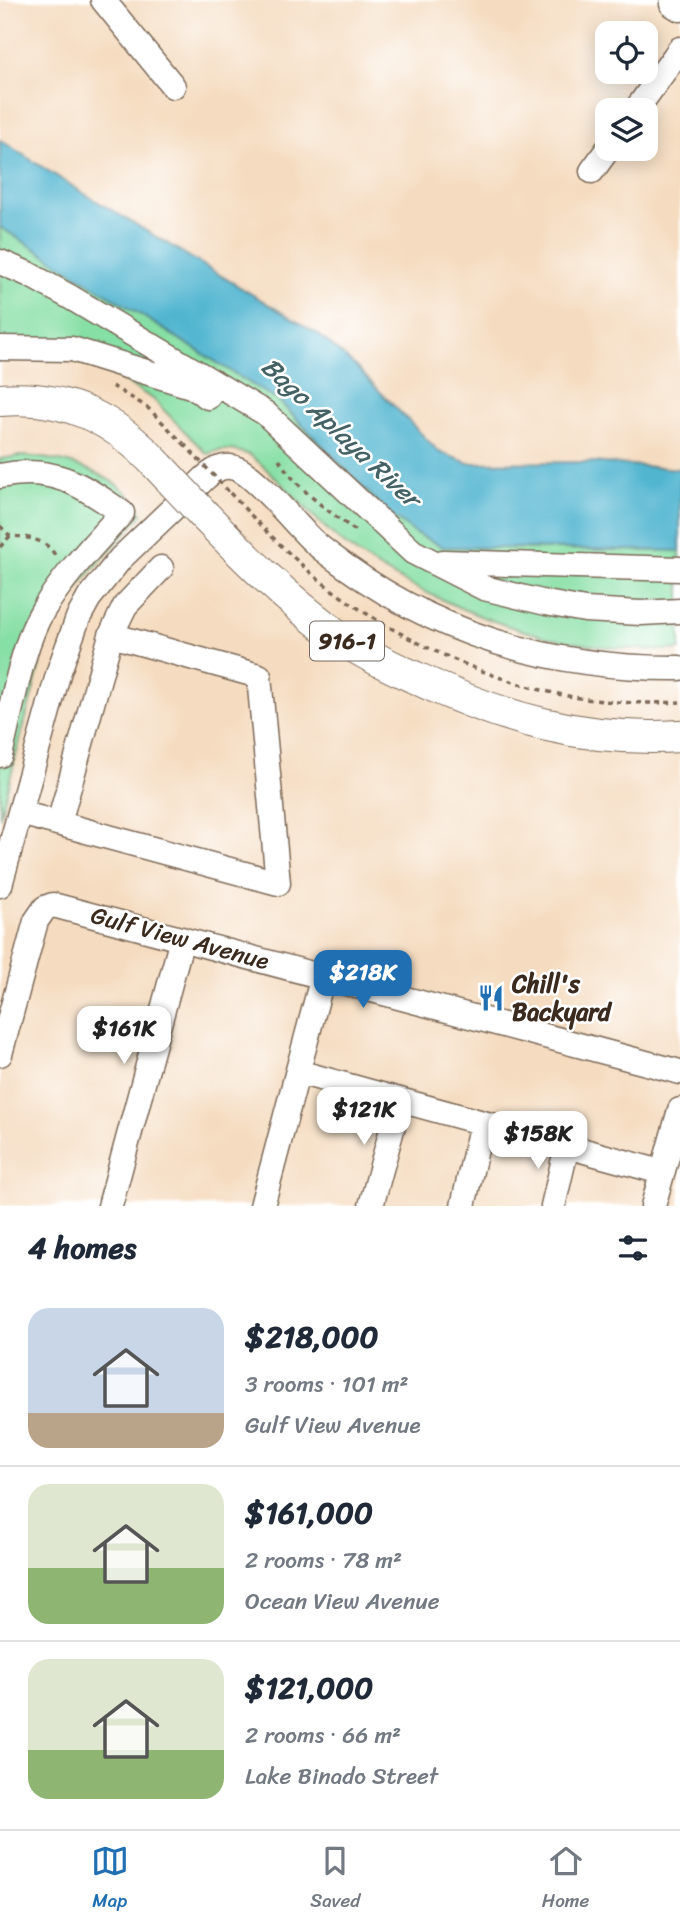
<!DOCTYPE html>
<meta charset="utf-8">
<style>
body{margin:0;font-family:Sriracha,sans-serif;background:#f2f2f3;color:#1f2937;height:100vh;display:flex;flex-direction:column;font-size:26px;white-space:nowrap}
*{box-sizing:border-box;margin:0}
p{font-size:23px;color:#747a83}
.icon{flex:none;width:38px;height:38px;fill:none;stroke:currentColor;stroke-width:2;stroke-linecap:round;stroke-linejoin:round}
.map{position:relative;height:1206px;overflow:hidden}
.sheet{display:flex;flex-direction:column;background:#fff;flex:1}
.sheet>*{flex:none}
.buttons{position:absolute;left:595px;top:21px;display:grid;gap:14px}
.buttons a{display:grid;place-items:center;width:63px;height:63px;border-radius:14px;background:#fff;box-shadow:0 4px 18px #0003;font-size:35px}
.price{position:absolute;translate:-50% -60px;padding:0 16px;border-radius:14px;background:#fff;color:#222;font-size:23px;line-height:46px;filter:drop-shadow(0 2px 4px #0008)}
.price::after{content:'';position:absolute;left:50%;top:42px;width:21px;height:16px;margin-left:-10px;background:inherit;clip-path:polygon(0 0,100% 0,50% 100%)}
.price.current{background:#1f6fb2;color:#fff}
ul{padding:0;list-style:none}
li{display:flex;align-items:center;gap:21px;height:175px;padding:0 28px}
li+li{border-top:2px solid #e0e1e3}
li span{display:grid;place-items:center;flex:none;width:196px;height:140px;border-radius:21px;color:#555}
li>.icon{margin-inline-start:auto}
span .icon{width:84px;height:84px;fill:#fffc;stroke-width:1}
li b{font-size:30px}
h2{display:flex;justify-content:space-between;align-items:center;height:84px;padding:0 28px;font-size:30px}
.tabs{display:flex;justify-content:space-around;align-items:center;height:98px;border-top:2px solid #e0e1e3;background:#fff;font-size:19px;color:#747a83}
.tabs a{display:grid;justify-items:center;gap:4px}
.tabs .current{color:#1f6fb2}
.map>svg:first-child{display:block}
.green{fill:#86dfa4;stroke:#608461;stroke-width:2}
.water{fill:#51b5d0;stroke:#467077;stroke-width:2}
.lines{fill:none;stroke-linecap:round;stroke-linejoin:round}
.minor-casing{stroke:#7c6857;stroke-width:27}
.major-casing{stroke:#7c6857;stroke-width:34}
.path{stroke:#7c6857;stroke-width:3.5;stroke-dasharray:5 5;stroke-linecap:butt}
.minor{stroke:#fff;stroke-width:24}
.major{stroke:#fff;stroke-width:32}
.major-bridge-casing{stroke:#7c6857;stroke-width:34;stroke-linecap:butt}
.path-bridge{stroke:#7c6857;stroke-width:3.5;stroke-dasharray:5 5;stroke-linecap:butt}
.major-bridge{stroke:#fff;stroke-width:32}
.labels{text-anchor:middle;dominant-baseline:central;stroke-width:5;stroke-linejoin:round;paint-order:stroke}
.shield{fill:#fff;stroke:#766a62;stroke-width:2}
.shield-label{font-size:23px;font-weight:bold;fill:#3b2a1e}
.street-label{font-size:24px;fill:#3b2a1e;stroke:#fff}
.poi-label{font-size:24px;font-weight:bold;fill:#3b2a1e;stroke:#fff;text-anchor:start}
.water-label{font-size:26px;font-style:italic;fill:#446265;stroke:#fff}
</style>
<div class="map">
<svg width="680" height="1206" viewBox="0 0 680 1206">
<rect width="100%" height="100%" fill="#fff"/>
<filter id="ink" filterUnits="userSpaceOnUse"><feTurbulence type="fractalNoise" baseFrequency=".0143" numOctaves="2"/><feDisplacementMap in="SourceGraphic" scale="14" xChannelSelector="R" yChannelSelector="G"/><feConvolveMatrix kernelMatrix="1 2 1 2 8 2 1 2 1" color-interpolation-filters="sRGB"/></filter>
<filter id="wash" filterUnits="userSpaceOnUse"><feTurbulence type="fractalNoise" baseFrequency=".00686" numOctaves="4" result="noise"/><feDisplacementMap in="SourceGraphic" scale="28" xChannelSelector="R" yChannelSelector="G"/><feGaussianBlur stdDeviation="1.57" result="paint"/><feColorMatrix in="noise" values="0 0 0 0 0 0 0 0 0 0 0 0 0 0 0 0 0 1.4 0 .05"/><feComposite in="paint" operator="in"/></filter>
<g filter="url(#wash)">
<rect width="100%" height="100%" fill="#f5dcc0"/>
<path class="green" d="M0 227 280 402 354 481 415 533 443 547 680 551V650C587 651 517 636 434 596 400 581 367 563 338 539 307 513 282 480 250 455 234 449 223 448 207 454L153 399 116 377 73 360 0 356Z
M18 456C56 457 97 467 126 492 133 498 138 507 143 514L88 575 56 619 44 649 0 817V459Z"/>
<path class="water" d="M0 140 80 191 318 334 355 366 439 452 468 463 591 462 680 469V551L443 547 415 533 388 513 280 402 0 227Z"/>
</g>
<g filter="url(#ink)">
<g class="lines">
<g class="minor-casing">
<path id="minor" d="M103 0 173 86
M676 0 672 4 680 9
M636 110 680 49
M592 171 608 149
M0 262 28 274 70 297 265 413 413 552 484 588 546 603 585 610 641 613 680 611
M0 348 72 349 191 386 208 397
M0 476C51 465 82 484 122 513 94 544 65 574 43 610 21 646 11 713 0 755
M443 562 680 569
M20 813 278 883 259 676 111 635
M59 823 111 635 125 606 161 568
M0 885 59 671 78 618 89 598 121 558 206 477C215 470 223 464 235 468 254 473 295 524 312 540 322 550 334 558 345 566 445 638 558 669 680 668
M0 1054 36 921 45 908 53 905 680 1072
M298 1072 661 1172
M110 1206 182 939
M262 1206 323 976
M371 1206 400 1100
M463 1206 482 1123
M553 1206 567 1146
M653 1206 680 1110"/>
</g>
<g class="major-casing">
<path id="major" d="M0 400C66 394 115 419 159 467
M205 516C246 558 287 600 335 634 359 651 387 665 414 677 500 718 584 742 680 736"/>
</g>
<path class="path" d="M112 386 147 407 184 444
M279 459C296 489 330 512 357 532
M230 493C258 523 287 553 318 579 385 633 484 680 568 696 604 703 643 704 680 702
M0 526 10 536C28 537 47 539 56 557
M0 547 10 536"/>
<use href="#minor" class="minor"/>
<use href="#major" class="major"/>
<g class="major-bridge-casing">
<path id="major-bridge" d="M159 467 205 516"/>
</g>
<path class="path-bridge" d="M184 444 230 493"/>
<use href="#major-bridge" class="major-bridge"/>
</g>
</g>
<defs>
<g id="restaurant-bare" transform="scale(2.1)"><path d="M-5-6h1v4h1v-4h1v4h1v-4h1v5L-1.5 .5V6h-2V.5L-5-1ZM5-6V6H3V1.5H1.5Q1.5-4 5-6Z" fill="#1f6fb2" stroke="#fff" stroke-width="2.5" paint-order="stroke"/></g>
</defs>
<g fill-rule="evenodd">
<use href="#restaurant-bare" x="491" y="998"/>
</g>
<g class="labels">
<rect class="shield" x="310" y="621.5" width="74" height="39" rx="5"/>
<g class="shield-label">
<text x="347" y="641">916-1</text>
</g>
<g class="street-label">
<text transform="translate(180 938) rotate(15)">Gulf View Avenue</text>
</g>
<g class="poi-label">
<text x="512" y="984">Chill's<tspan x="512" dy="28">Backyard</tspan></text>
</g>
<g class="water-label">
<text transform="translate(341 432) rotate(43)">Bago Aplaya River</text>
</g>
</g>
</svg>
<div class="buttons">
<a><svg class="icon" aria-label="locate" viewBox="0 0 24 24"><circle cx="12" cy="12" r="6"/><path d="M12 2v4M12 18v4M2 12h4M18 12h4"/></svg></a>
<a><svg class="icon" aria-label="layers" viewBox="0 0 24 24"><path d="M12 4l9 5-9 5-9-5zM3 14l9 5 9-5"/></svg></a>
</div>
<b class="price current" style="left:363px;top:1010px">$218K</b>
<b class="price" style="left:124px;top:1066px">$161K</b>
<b class="price" style="left:364px;top:1147px">$121K</b>
<b class="price" style="left:538px;top:1171px">$158K</b>
</div>
<section class="sheet">
<h2>4 homes<svg class="icon" aria-label="filters" viewBox="0 0 24 24"><path d="M4 7h16M4 17h16"/><circle cx="9" cy="7" r="2"/><circle cx="15" cy="17" r="2"/></svg></h2>
<ul>
<li><span style="background:linear-gradient(#c9d6e8 75%,#b9a48a 0)"><svg class="icon" aria-label="home" viewBox="0 0 24 24"><path d="M3 11l9-7 9 7M6 9v11h12V9"/></svg></span><div><b>$218,000</b><p>3 rooms · 101 m²</p><p>Gulf View Avenue</p></div></li>
<li><span style="background:linear-gradient(#dfe7d0 60%,#8fb573 0)"><svg class="icon" aria-label="home" viewBox="0 0 24 24"><path d="M3 11l9-7 9 7M6 9v11h12V9"/></svg></span><div><b>$161,000</b><p>2 rooms · 78 m²</p><p>Ocean View Avenue</p></div></li>
<li><span style="background:linear-gradient(#dfe7d0 65%,#8fb573 0)"><svg class="icon" aria-label="home" viewBox="0 0 24 24"><path d="M3 11l9-7 9 7M6 9v11h12V9"/></svg></span><div><b>$121,000</b><p>2 rooms · 66 m²</p><p>Lake Binado Street</p></div></li>
</ul>
</section>
<nav class="tabs">
<a class="current"><svg class="icon" aria-label="map" viewBox="0 0 24 24"><path d="M3 6l6-2 6 2 6-2v14l-6 2-6-2-6 2zM9 4v14M15 6v14"/></svg>Map</a>
<a><svg class="icon" aria-label="saved" viewBox="0 0 24 24"><path d="M7 4h10v16l-5-4-5 4z"/></svg>Saved</a>
<a><svg class="icon" aria-label="home" viewBox="0 0 24 24"><path d="M3 11l9-7 9 7M6 9v11h12V9"/></svg>Home</a>
</nav>
